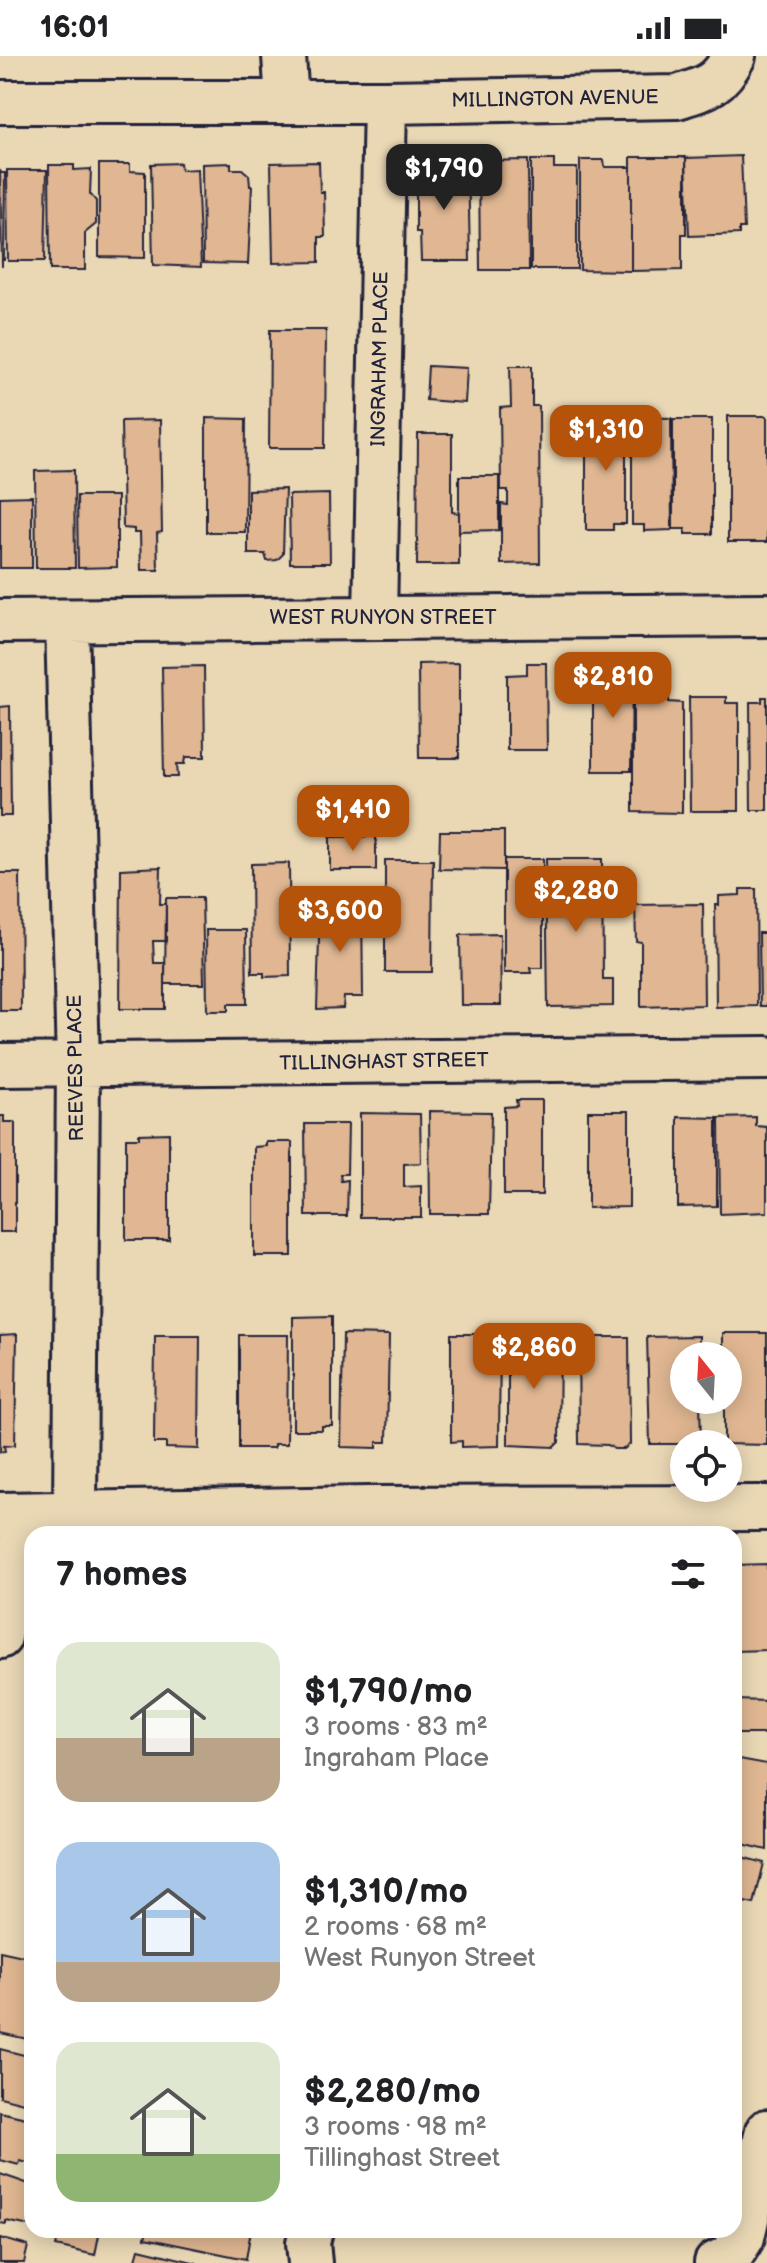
<!DOCTYPE html>
<meta charset="utf-8">
<style>
body{margin:0;font-family:"Balsamiq Sans",sans-serif;background:#f2f2f2;color:#202124;height:100vh;display:flex;flex-direction:column;font-size:30px;white-space:nowrap}
*{box-sizing:border-box;margin:0}
p{font-size:26px;color:#757577}
.icon{flex:none;width:44px;height:44px;fill:none;stroke:currentColor;stroke-width:2;stroke-linecap:round;stroke-linejoin:round}
.map{position:relative;flex:1;overflow:hidden}
.side{position:absolute;left:24px;top:1470px;width:718px;height:712px;display:flex;flex-direction:column;background:#fff;border-radius:24px;box-shadow:0 4px 20px #0003}
.side>*{flex:none}
.needle{width:52px;rotate:342deg}
.controls{position:absolute;left:670px;top:1286px;display:grid;gap:16px}
.controls a{display:grid;place-items:center;width:72px;height:72px;border-radius:50%;background:#fff;box-shadow:0 4px 20px #0003;font-size:40px}
.price{position:absolute;translate:-50% -68px;padding:0 18px;border-radius:16px;background:#b45309;color:#fff;font-size:26px;line-height:52px;filter:drop-shadow(0 2px 4px #0008)}
.price::after{content:'';position:absolute;left:50%;top:48px;width:24px;height:18px;margin-left:-12px;background:inherit;clip-path:polygon(0 0,100% 0,50% 100%)}
.price.active{background:#222;color:#fff}
ul{padding:0;list-style:none}
li{display:flex;align-items:center;gap:24px;height:200px;padding:0 32px}
li span{display:grid;place-items:center;flex:none;width:224px;height:160px;border-radius:24px;color:#555}
li>.icon{margin-inline-start:auto}
span .icon{width:96px;height:96px;fill:#fffc;stroke-width:1}
li b{font-size:34px}
h2{display:flex;justify-content:space-between;align-items:center;height:96px;padding:0 32px;font-size:34px}
.status{display:flex;justify-content:space-between;align-items:center;height:56px;padding:0 40px;background:#fff;direction:ltr}
.status svg{height:22px;fill:currentColor}
.map>svg:first-child{display:block}
.building{fill:#e0b792;stroke:#22223b;stroke-width:2}
.lines{fill:none;stroke-linecap:round;stroke-linejoin:round}
.street-casing{stroke:#22223b;stroke-width:48}
.secondary-casing{stroke:#22223b;stroke-width:50}
.street{stroke:#ead8b5;stroke-width:42}
.secondary{stroke:#ead8b5;stroke-width:44}
.labels{text-anchor:middle;dominant-baseline:central;stroke-width:6;stroke-linejoin:round;paint-order:stroke}
.street-label{font-size:20px;fill:#22223b;stroke:#ead8b5}
</style>
<div class="status"><b>16:01</b><svg viewBox="0 0 49 12"><path d="M0 12V9h3v3zM5 12V6h3v6zM10 12V3h3v9zM15 12V0h3v12zM26 1h20v11H26zM47 4h2v5h-2z"/></svg></div>
<div class="map">
<svg width="767" height="2207" viewBox="0 0 767 2207">
<rect width="100%" height="100%" fill="#ead8b5"/>
<filter id="ink" filterUnits="userSpaceOnUse"><feTurbulence type="fractalNoise" baseFrequency=".0125" numOctaves="2"/><feDisplacementMap in="SourceGraphic" scale="16" xChannelSelector="R" yChannelSelector="G"/><feConvolveMatrix kernelMatrix="1 2 1 2 8 2 1 2 1" color-interpolation-filters="sRGB"/></filter>
<g filter="url(#ink)">
<path class="building" d="M741 100 744 172H739V178L689 180 686 102Z
M631 101H686V178H682V214L631 215Z
M443 103H468L470 205H421L420 176H416V134L420 133V111H443Z
M528 104 529 214H480L479 105Z
M531 104H554V112H577V213H531Z
M580 104H604L605 111H631V215L580 214Z
M319 106 320 136H324L325 181H319V206L273 207 271 107Z
M180 107 181 114 197 113 201 211 153 209 151 108Z
M231 107V113H242L249 119 250 130H252L248 208 203 207 202 108Z
M99 108H130V115L145 116V202L99 201Z
M49 109H74V114L91 113 90 138 96 145V168L85 177V214H50Z
M0 114 1 117H5L4 204H2V211Z
M7 114H47L45 205H8Z
M270 274H326L325 392H269Z
M428 310 467 312 465 347 426 344Z
M510 310H532V350H539L540 507 501 508V448L508 449V434H501L500 352 511 351Z
M728 360H767V486H728Z
M586 361H626V468H613V474H586Z
M632 361 671 362 672 474 644 475V469H632Z
M206 362 246 363 245 476H206Z
M673 363H712V478H685V473H673Z
M160 364 162 476 157 477 158 514H141L140 477H134V473L123 472 121 365Z
M418 378H452V456L459 457V509H417Z
M74 414 75 512H36L35 415Z
M459 420H499V474L459 475Z
M285 433 283 498 277 504 267 505 265 498H248V434Z
M329 438 330 507H290L289 439Z
M32 440V512H0V441Z
M77 440H117V511L78 512Z
M459 607V702H419L418 608Z
M527 607H546L547 694H507V619L527 618Z
M204 610 205 701H186L185 708H177L178 721H164L162 611Z
M609 610 632 611 631 715H593V620L610 619Z
M689 641H726V647H739V755H690Z
M762 641H767V754H751L750 646H762Z
M633 642H669V646L682 647V757L633 756Z
M10 650 11 760H0V651Z
M440 775H504V814L439 813Z
M376 780V814H330V781Z
M504 803H543V912H530L531 917H504Z
M546 803H602L603 924H613V950L548 951Z
M385 804H433L432 916H385Z
M289 807 290 920 264 921V917H252L251 808Z
M161 811 160 848H166V885H153L154 907H165V953H120L121 813Z
M0 817H20L21 955H0Z
M740 833H756L757 950 716 951 715 849H719V840L740 839Z
M166 842H202L204 928H165Z
M362 846 363 941H344L343 952 317 953 320 847Z
M703 848 704 949 641 951V886L636 885 635 849Z
M206 874H246L247 948H228V955H207Z
M759 877H767V950H760Z
M500 878 501 949H461L460 879Z
M516 1044H542V1139H504V1051L517 1050Z
M429 1055 491 1056 489 1158H430Z
M588 1055H629V1151L588 1152Z
M360 1057 420 1058 421 1107 404 1108V1131L421 1130V1161H360Z
M0 1060H4V1066H15V1176H0Z
M678 1061 717 1062V1150L678 1151Z
M756 1061V1070L767 1071V1156L720 1158 719 1062Z
M305 1068H348L347 1118H340L341 1125 348 1124 347 1160H306Z
M169 1077V1184H126V1082H139V1078Z
M266 1086H292V1200H254V1091L266 1090Z
M332 1260V1370H322V1374H293V1261Z
M723 1277H767V1389L724 1388V1344H728V1300H723Z
M17 1278 15 1389 4 1390 5 1395 0 1396V1279Z
M343 1278 389 1279 387 1386H377V1392L341 1391Z
M451 1278H500L499 1390 462 1391V1385L451 1386Z
M239 1279H288L287 1388H274V1392H239Z
M155 1280H200L199 1393 166 1392V1387H154Z
M699 1280V1300H684V1344H700L701 1388H650L647 1281Z
M508 1281H560L559 1386 554 1391 508 1389Z
M578 1281H629L630 1388 624 1393H614L608 1389 579 1388Z
M767 1508V1594L734 1595V1509Z
M735 1644 767 1645V1678H736Z
M734 1702 767 1708V1794L734 1786Z
M32 1745V1782L24 1780Z
M734 1799 764 1807 754 1848 734 1844Z
M734 1858 741 1859 734 1891Z
M0 1895 32 1902V1984L0 1977Z
M734 1926 741 1928 734 1958Z
M0 1993 32 2001 31 2049 0 2041Z
M0 2056 30 2063 32 2066V2108L20 2105 19 2109 0 2104Z
M0 2118 32 2129 30 2170 6 2165V2168L0 2167Z
M60 2174H100L95 2199 56 2190Z
M147 2174H251L246 2203 145 2182Z
M0 2182 28 2190 24 2207H0Z
M139 2193 197 2207H135Z"/>
<g class="lines">
<g class="street-casing">
<path id="street" d="M284 0 287 46
M0 46H385L677 41C706 32 719 29 734 0
M375 561 385 46
M0 565 767 559
M67 565 78 1009 75 1458
M0 1009 767 1002
M0 1581 27 1458
M310 2207 308 2187 311 2174
M716 2207 731 2200 743 2181 767 2075"/>
</g>
<g class="secondary-casing">
<path id="secondary" d="M0 1459 369 1453 767 1452"/>
</g>
<use href="#street" class="street"/>
<use href="#secondary" class="secondary"/>
</g>
</g>
<g class="labels">
<g class="street-label">
<text transform="translate(555 43) rotate(-1)">MILLINGTON AVENUE</text>
<text transform="translate(380 303) rotate(-89)">INGRAHAM PLACE</text>
<text x="383" y="562">WEST RUNYON STREET</text>
<text transform="translate(384 1006) rotate(-1)">TILLINGHAST STREET</text>
<text transform="translate(76 1012) rotate(-91)">REEVES PLACE</text>
</g>
</g>
</svg>
<div class="controls">
<a><svg class="needle" viewBox="-14 -14 28 28"><path d="M0-13l5 13h-10z" fill="#e53935"/><path d="M0 13l5-13h-10z" fill="#757577"/></svg></a>
<a><svg class="icon" aria-label="locate" viewBox="0 0 24 24"><circle cx="12" cy="12" r="6"/><path d="M12 2v4M12 18v4M2 12h4M18 12h4"/></svg></a>
</div>
<b class="price active" style="left:444px;top:156px">$1,790</b>
<b class="price" style="left:606px;top:417px">$1,310</b>
<b class="price" style="left:613px;top:664px">$2,810</b>
<b class="price" style="left:353px;top:797px">$1,410</b>
<b class="price" style="left:576px;top:878px">$2,280</b>
<b class="price" style="left:340px;top:898px">$3,600</b>
<b class="price" style="left:534px;top:1335px">$2,860</b>
<section class="side">
<h2>7 homes<svg class="icon" aria-label="filters" viewBox="0 0 24 24"><path d="M4 7h16M4 17h16"/><circle cx="9" cy="7" r="2"/><circle cx="15" cy="17" r="2"/></svg></h2>
<ul>
<li><span style="background:linear-gradient(#dfe7d0 60%,#b9a48a 0)"><svg class="icon" aria-label="home" viewBox="0 0 24 24"><path d="M3 11l9-7 9 7M6 9v11h12V9"/></svg></span><div><b>$1,790/mo</b><p>3 rooms · 83 m²</p><p>Ingraham Place</p></div></li>
<li><span style="background:linear-gradient(#a9c7e8 75%,#b9a48a 0)"><svg class="icon" aria-label="home" viewBox="0 0 24 24"><path d="M3 11l9-7 9 7M6 9v11h12V9"/></svg></span><div><b>$1,310/mo</b><p>2 rooms · 68 m²</p><p>West Runyon Street</p></div></li>
<li><span style="background:linear-gradient(#dfe7d0 70%,#8fb573 0)"><svg class="icon" aria-label="home" viewBox="0 0 24 24"><path d="M3 11l9-7 9 7M6 9v11h12V9"/></svg></span><div><b>$2,280/mo</b><p>3 rooms · 98 m²</p><p>Tillinghast Street</p></div></li>
</ul>
</section>
</div>
